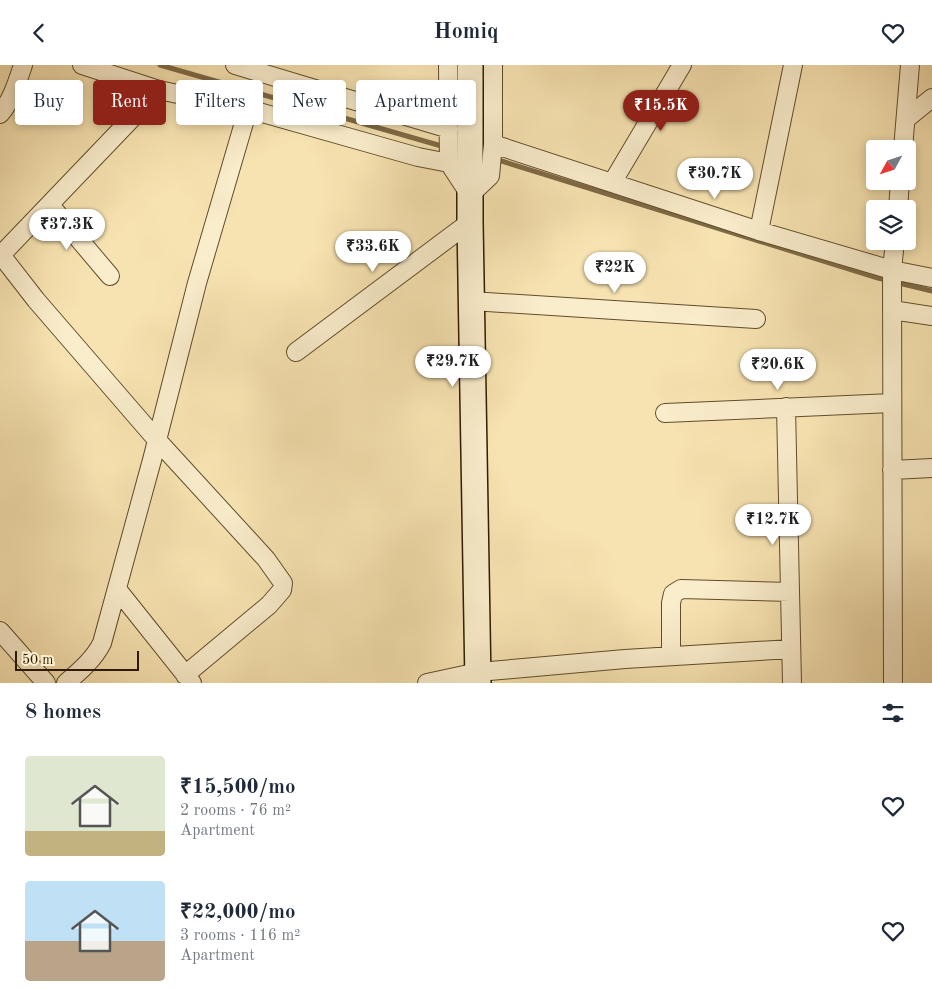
<!DOCTYPE html>
<meta charset="utf-8">
<style>
body{margin:0;font-family:"Old Standard TT",serif;background:#f2f2f3;color:#1f2937;height:100vh;display:flex;flex-direction:column;font-size:19px;white-space:nowrap}
*{box-sizing:border-box;margin:0}
p{font-size:16px;color:#747a83}
.icon{flex:none;width:28px;height:28px;fill:none;stroke:currentColor;stroke-width:2;stroke-linecap:round;stroke-linejoin:round}
.map{position:relative;height:618px;overflow:hidden}
.panel{display:flex;flex-direction:column;background:#fff;flex:1}
.panel>*{flex:none}
.banner{position:absolute;left:15px;top:15px;width:500px;height:45px;display:flex;gap:10px}
.needle{width:32px;rotate:230deg}
.fabs{position:absolute;left:866px;top:75px;display:grid;gap:10px}
.fabs a{display:grid;place-items:center;width:50px;height:50px;border-radius:5px;background:#fff;box-shadow:0 2px 8px #0003;font-size:25px}
.scale{position:absolute;left:15px;bottom:12px;width:124px;box-sizing:border-box;padding-left:5px;border:2px solid #2f1b00;border-top:0;font-size:14px;line-height:18px;white-space:nowrap;color:#2f1b00;-webkit-text-stroke:4px #faedcc;paint-order:stroke}
.price{position:absolute;translate:-50% -42px;padding:0 11px;border-radius:18px;background:#fff;color:#222;font-size:16px;line-height:32px;filter:drop-shadow(0 1px 2px #0008)}
.price::after{content:'';position:absolute;left:50%;top:30px;width:15px;height:11px;margin-left:-8px;background:inherit;clip-path:polygon(0 0,100% 0,50% 100%)}
.price.current{background:#8f2418;color:#fff}
ul{padding:0;list-style:none}
li{display:flex;align-items:center;gap:15px;height:125px;padding:0 25px}
li span{display:grid;place-items:center;flex:none;width:140px;height:100px;border-radius:5px;color:#555}
li>.icon{margin-inline-start:auto}
span .icon{width:60px;height:60px;fill:#fffc;stroke-width:1}
li b{font-size:21px}
h2{display:flex;justify-content:space-between;align-items:center;height:60px;padding:0 25px;font-size:21px}
.tag{padding:0 18px;border-radius:5px;background:#fff;box-shadow:0 2px 8px #0003;font-size:18px;line-height:45px}
.tag.current{background:#8f2418;color:#fff}
header{display:flex;justify-content:space-between;align-items:center;height:65px;padding:0 25px;background:#fff;font-size:22px;font-weight:700}
.map>svg:first-child{display:block}
.lines{fill:none;stroke-linecap:round;stroke-linejoin:round}
.stream{stroke:#7e6a46;stroke-width:5}
.street-casing{stroke:#614d2c;stroke-width:20}
.secondary-casing{stroke:#2f1b00;stroke-width:28}
.street{stroke:#faedcc;stroke-width:18}
.secondary{stroke:#faedcc;stroke-width:25}
</style>
<header><svg class="icon" aria-label="back" viewBox="0 0 24 24"><path d="M15 5l-7 7 7 7"/></svg>Homiq<svg class="icon" aria-label="heart" viewBox="0 0 24 24"><path d="M12 20l-8-8c-3-5 5-10 8-4 3-6 11-1 8 4z"/></svg></header>
<div class="map">
<svg width="932" height="618" viewBox="0 0 932 618">
<rect width="100%" height="100%" fill="#f7e3b1"/>
<filter id="stains"><feTurbulence type="fractalNoise" baseFrequency=".004" numOctaves="4"/><feColorMatrix values="0 0 0 0 .2 0 0 0 0 .09 0 0 0 0 .02 0 0 0 .5 -.17"/></filter>
<radialGradient id="worn" r=".72"><stop offset=".6" stop-color="#630" stop-opacity="0"/><stop offset="1" stop-color="#630" stop-opacity=".3"/></radialGradient>
<g class="lines">
<path class="stream" d="M160 0 445 82
M495 94 878 213 932 226"/>
<g class="street-casing">
<path id="street" d="M82 0 159 25 248 44 418 92 449 98
M235 0 449 64
M448 0 449 98 470 130 490 111 493 79V0
M159 25 1 190 36 235 157 375 266 494 283 518 282 525 269 540 185 610
M0 49C12 35 17 18 23 0
M906 54 932 33
M493 79 759 166 892 205 932 213
M903 84 910 0
M612 118 682 0
M50 140 110 211
M898 144 900 116
M759 166 793 0
M471 236 756 254
M892 245 932 251
M296 287 470 157
M786 342 792 618
M665 348 892 338
M892 405 932 403
M117 524 192 618
M0 566 46 618
M671 591V538L673 529 681 524 790 527
M66 618C80 606 94 594 102 578L152 395 197 218 248 44
M427 618 478 607 625 594 791 584
M893 618 892 205 895 176"/>
</g>
<g class="secondary-casing">
<path id="secondary" d="M470 0V157L478 618"/>
</g>
<use href="#street" class="street"/>
<use href="#secondary" class="secondary"/>
</g>
<rect width="100%" height="100%" filter="url(#stains)"/>
<rect width="100%" height="100%" fill="url(#worn)"/>
</svg>
<div class="fabs">
<a><svg class="needle" viewBox="-14 -14 28 28"><path d="M0-13l5 13h-10z" fill="#e53935"/><path d="M0 13l5-13h-10z" fill="#747a83"/></svg></a>
<a><svg class="icon" aria-label="layers" viewBox="0 0 24 24"><path d="M12 4l9 5-9 5-9-5zM3 14l9 5 9-5"/></svg></a>
</div>
<div class="scale">50 m</div>
<b class="price current" style="left:661px;top:67px">₹15.5K</b>
<b class="price" style="left:715px;top:135px">₹30.7K</b>
<b class="price" style="left:67px;top:186px">₹37.3K</b>
<b class="price" style="left:373px;top:208px">₹33.6K</b>
<b class="price" style="left:615px;top:229px">₹22K</b>
<b class="price" style="left:453px;top:323px">₹29.7K</b>
<b class="price" style="left:778px;top:326px">₹20.6K</b>
<b class="price" style="left:773px;top:481px">₹12.7K</b>
<div class="banner">
<a class="tag">Buy</a>
<a class="tag current">Rent</a>
<a class="tag">Filters</a>
<a class="tag">New</a>
<a class="tag">Apartment</a>
</div>
</div>
<section class="panel">
<h2>8 homes<svg class="icon" aria-label="filters" viewBox="0 0 24 24"><path d="M4 7h16M4 17h16"/><circle cx="9" cy="7" r="2"/><circle cx="15" cy="17" r="2"/></svg></h2>
<ul>
<li><span style="background:linear-gradient(#dfe7d0 75%,#c2b280 0)"><svg class="icon" aria-label="home" viewBox="0 0 24 24"><path d="M3 11l9-7 9 7M6 9v11h12V9"/></svg></span><div><b>₹15,500/mo</b><p>2 rooms · 76 m²</p><p>Apartment</p></div><svg class="icon" aria-label="heart" viewBox="0 0 24 24"><path d="M12 20l-8-8c-3-5 5-10 8-4 3-6 11-1 8 4z"/></svg></li>
<li><span style="background:linear-gradient(#bfe0f5 60%,#b9a48a 0)"><svg class="icon" aria-label="home" viewBox="0 0 24 24"><path d="M3 11l9-7 9 7M6 9v11h12V9"/></svg></span><div><b>₹22,000/mo</b><p>3 rooms · 116 m²</p><p>Apartment</p></div><svg class="icon" aria-label="heart" viewBox="0 0 24 24"><path d="M12 20l-8-8c-3-5 5-10 8-4 3-6 11-1 8 4z"/></svg></li>
</ul>
</section>
